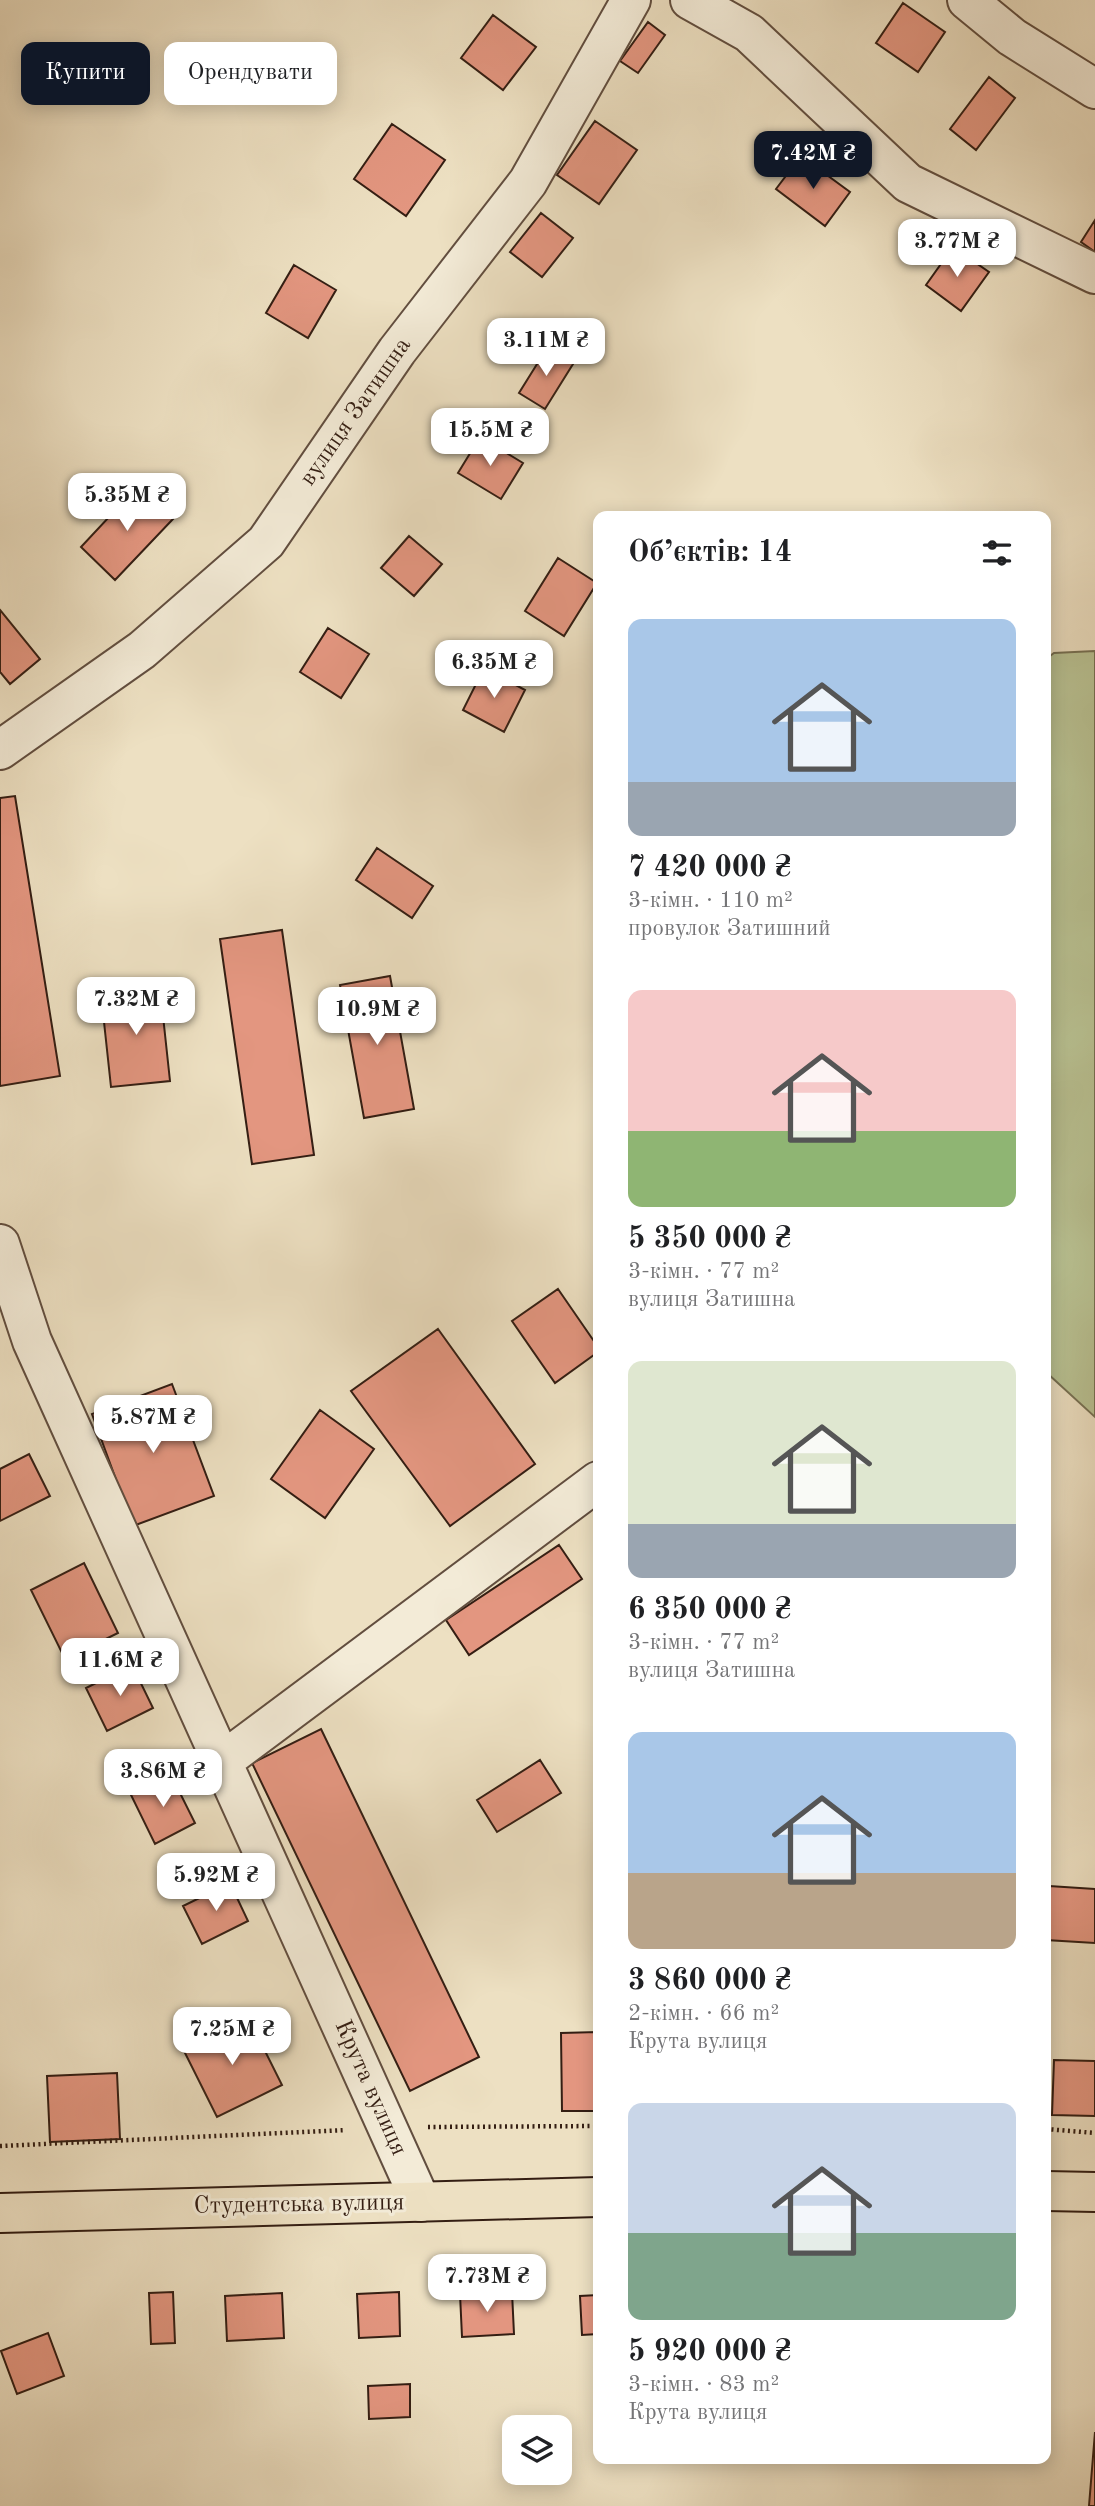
<!DOCTYPE html>
<html lang="uk">
<meta charset="utf-8">
<style>
body{margin:0;font-family:"Old Standard TT",serif;background:#f2f2f2;color:#202124;height:100vh;display:flex;flex-direction:column;font-size:26px;white-space:nowrap}
*{box-sizing:border-box;margin:0}
p{font-size:23px;color:#757577}
.icon{flex:none;width:38px;height:38px;fill:none;stroke:currentColor;stroke-width:2;stroke-linecap:round;stroke-linejoin:round}
.map{position:relative;flex:1;overflow:hidden}
.details{position:absolute;left:593px;top:511px;width:458px;height:1953px;display:flex;flex-direction:column;background:#fff;border-radius:14px;box-shadow:0 4px 18px #0003}
.details>*{flex:none}
.guide{position:absolute;left:21px;top:42px;width:467px;height:63px;display:flex;gap:14px}
.buttons{position:absolute;left:502px;top:2415px;display:grid;gap:14px}
.buttons a{display:grid;place-items:center;width:70px;height:70px;border-radius:14px;background:#fff;box-shadow:0 4px 18px #0003;font-size:35px}
.price{position:absolute;translate:-50% -60px;padding:0 16px;border-radius:14px;background:#fff;color:#222;font-size:23px;line-height:46px;filter:drop-shadow(0 2px 4px #0008)}
.price::after{content:'';position:absolute;left:50%;top:42px;width:21px;height:16px;margin-left:-10px;background:inherit;clip-path:polygon(0 0,100% 0,50% 100%)}
.price.selected{background:#111827;color:#fff}
ul{padding:0;list-style:none}
li{display:grid;align-content:center;gap:14px;height:371px;padding:0 35px}
li span{display:grid;place-items:center;height:217px;border-radius:14px;color:#555}
li>.icon{margin-inline-start:auto}
span .icon{width:126px;height:126px;fill:#fffc;stroke-width:1}
li b{font-size:30px}
h2{display:flex;justify-content:space-between;align-items:center;height:84px;padding:0 35px;font-size:30px}
.pill{padding:0 24px;border-radius:14px;background:#fff;box-shadow:0 4px 18px #0003;font-size:24px;line-height:63px}
.pill.selected{background:#111827;color:#fff}
.map>svg:first-child{display:block}
.green{fill:#b9c293;stroke:#767053;stroke-width:2}
.building{fill:#e39680;stroke:#341e13;stroke-width:2}
.lines{fill:none;stroke-linecap:round;stroke-linejoin:round}
.street-casing{stroke:#624e3f;stroke-width:42}
.primary-casing{stroke:#341e13;stroke-width:42}
.path{stroke:#341e13;stroke-width:4.5;stroke-dasharray:2 3.5;stroke-linecap:butt}
.street{stroke:#f3ebd7;stroke-width:38}
.primary{stroke:#ede0c2;stroke-width:38}
.labels{text-anchor:middle;dominant-baseline:central;stroke-width:6;stroke-linejoin:round;paint-order:stroke}
.street-label{font-size:24px;fill:#341e13;stroke:#f3ebd7}
</style>
<div class="map">
<svg width="1095" height="2506" viewBox="0 0 1095 2506">
<rect width="100%" height="100%" fill="#ede0c2"/>
<filter id="stains"><feTurbulence type="fractalNoise" baseFrequency=".00286" numOctaves="4"/><feColorMatrix values="0 0 0 0 .2 0 0 0 0 .09 0 0 0 0 .02 0 0 0 .5 -.17"/></filter>
<radialGradient id="worn" r=".72"><stop offset=".6" stop-color="#630" stop-opacity="0"/><stop offset="1" stop-color="#630" stop-opacity=".3"/></radialGradient>
<path class="green" d="M1095 651V1417L1047 1373 1046 659 1054 653Z"/>
<path class="building" d="M903 3 945 32 918 72 876 43Z
M493 15 536 47 503 90 461 58Z
M648 22 665 35 638 73 620 61Z
M989 77 1015 98 976 150 950 129Z
M595 121 637 150 599 204 557 175Z
M392 124 445 160 406 216 354 179Z
M801 156 850 192 825 226 776 189Z
M541 213 573 238 542 277 510 252Z
M1095 220V252L1081 242Z
M953 247 989 272 961 311 926 285Z
M294 265 336 290 308 338 266 313Z
M547 348 573 364 545 409 519 393Z
M480 437 523 463 501 499 458 473Z
M138 486 173 519 115 580 81 547Z
M409 536 442 564 414 596 381 568Z
M558 558 597 583 564 636 525 611Z
M0 610 40 659 10 684 0 672Z
M328 628 369 654 341 698 300 672Z
M484 668 525 690 504 732 463 710Z
M15 796 60 1076 0 1086V798Z
M377 848 433 886 412 918 356 880Z
M282 930 314 1155 252 1164 220 939Z
M390 976 414 1109 364 1118 340 985Z
M160 988 170 1081 111 1087 101 994Z
M558 1289 598 1347V1352L555 1383 512 1321Z
M438 1329 535 1464 450 1526 351 1391Z
M172 1384 214 1496 133 1526 92 1414Z
M320 1410 374 1449 325 1518 271 1479Z
M29 1454 50 1496 0 1521V1469Z
M559 1545 582 1579 469 1655 446 1620Z
M84 1563 118 1633 65 1659 31 1590Z
M132 1665 153 1708 107 1731 86 1688Z
M321 1729 479 2057 410 2091 252 1763Z
M540 1760 561 1793 497 1832 477 1800Z
M171 1775 195 1823 155 1844 131 1795Z
M230 1883 248 1921 202 1944 183 1906Z
M1049 1886 1095 1889V1943L1046 1940Z
M248 2017 282 2085 217 2117 183 2049Z
M598 2032V2111H562L561 2033Z
M1054 2060 1095 2061V2116L1052 2115Z
M117 2073 120 2139 50 2142 47 2076Z
M173 2292 175 2343 151 2344 149 2293Z
M399 2292 400 2336 359 2338 357 2294Z
M512 2292 514 2334 462 2337 460 2294Z
M282 2293 284 2338 227 2341 225 2296Z
M598 2295V2334L582 2335 580 2296Z
M48 2333 64 2376 17 2394 1 2351Z
M410 2384V2417L369 2419 368 2386Z
M1095 2432V2506H1089Z"/>
<g class="lines">
<g class="street-casing">
<path id="street" d="M690 0 749 33 908 183 1095 274
M967 0 1012 37 1095 89
M0 750 142 650 266 542 397 351 528 182 631 0
M0 1244 32 1341 421 2202
M223 1761 598 1481"/>
</g>
<g class="primary-casing">
<path id="primary" d="M1046 2191 1095 2192
M0 2213 598 2197"/>
</g>
<path class="path" d="M428 2127 598 2126
M1046 2129 1095 2133
M0 2146 346 2130"/>
<use href="#street" class="street"/>
<use href="#primary" class="primary"/>
</g>
<g class="labels">
<g class="street-label">
<text transform="translate(356 412) rotate(-55)">вулиця Затишна</text>
<text transform="translate(370 2088) rotate(66)">Крута вулиця</text>
<text transform="translate(299 2205) rotate(-1)">Студентська вулиця</text>
</g>
</g>
<rect width="100%" height="100%" filter="url(#stains)"/>
<rect width="100%" height="100%" fill="url(#worn)"/>
</svg>
<div class="buttons">
<a><svg class="icon" aria-label="layers" viewBox="0 0 24 24"><path d="M12 4l9 5-9 5-9-5zM3 14l9 5 9-5"/></svg></a>
</div>
<b class="price selected" style="left:813px;top:191px">7.42M ₴</b>
<b class="price" style="left:957px;top:279px">3.77M ₴</b>
<b class="price" style="left:546px;top:378px">3.11M ₴</b>
<b class="price" style="left:490px;top:468px">15.5M ₴</b>
<b class="price" style="left:127px;top:533px">5.35M ₴</b>
<b class="price" style="left:494px;top:700px">6.35M ₴</b>
<b class="price" style="left:136px;top:1037px">7.32M ₴</b>
<b class="price" style="left:377px;top:1047px">10.9M ₴</b>
<b class="price" style="left:153px;top:1455px">5.87M ₴</b>
<b class="price" style="left:120px;top:1698px">11.6M ₴</b>
<b class="price" style="left:163px;top:1809px">3.86M ₴</b>
<b class="price" style="left:216px;top:1913px">5.92M ₴</b>
<b class="price" style="left:232px;top:2067px">7.25M ₴</b>
<b class="price" style="left:487px;top:2314px">7.73M ₴</b>
<div class="guide">
<a class="pill selected">Купити</a>
<a class="pill">Орендувати</a>
</div>
<section class="details">
<h2>Об’єктів: 14<svg class="icon" aria-label="filters" viewBox="0 0 24 24"><path d="M4 7h16M4 17h16"/><circle cx="9" cy="7" r="2"/><circle cx="15" cy="17" r="2"/></svg></h2>
<ul>
<li><span style="background:linear-gradient(#a9c7e8 75%,#9aa5b1 0)"><svg class="icon" aria-label="home" viewBox="0 0 24 24"><path d="M3 11l9-7 9 7M6 9v11h12V9"/></svg></span><div><b>7 420 000 ₴</b><p>3-кімн. · 110 m²</p><p>провулок Затишний</p></div></li>
<li><span style="background:linear-gradient(#f6c9c9 65%,#8fb573 0)"><svg class="icon" aria-label="home" viewBox="0 0 24 24"><path d="M3 11l9-7 9 7M6 9v11h12V9"/></svg></span><div><b>5 350 000 ₴</b><p>3-кімн. · 77 m²</p><p>вулиця Затишна</p></div></li>
<li><span style="background:linear-gradient(#dfe7d0 75%,#9aa5b1 0)"><svg class="icon" aria-label="home" viewBox="0 0 24 24"><path d="M3 11l9-7 9 7M6 9v11h12V9"/></svg></span><div><b>6 350 000 ₴</b><p>3-кімн. · 77 m²</p><p>вулиця Затишна</p></div></li>
<li><span style="background:linear-gradient(#a9c7e8 65%,#b9a48a 0)"><svg class="icon" aria-label="home" viewBox="0 0 24 24"><path d="M3 11l9-7 9 7M6 9v11h12V9"/></svg></span><div><b>3 860 000 ₴</b><p>2-кімн. · 66 m²</p><p>Крута вулиця</p></div></li>
<li><span style="background:linear-gradient(#c9d6e8 60%,#7fa58c 0)"><svg class="icon" aria-label="home" viewBox="0 0 24 24"><path d="M3 11l9-7 9 7M6 9v11h12V9"/></svg></span><div><b>5 920 000 ₴</b><p>3-кімн. · 83 m²</p><p>Крута вулиця</p></div></li>
</ul>
</section>
</div>
